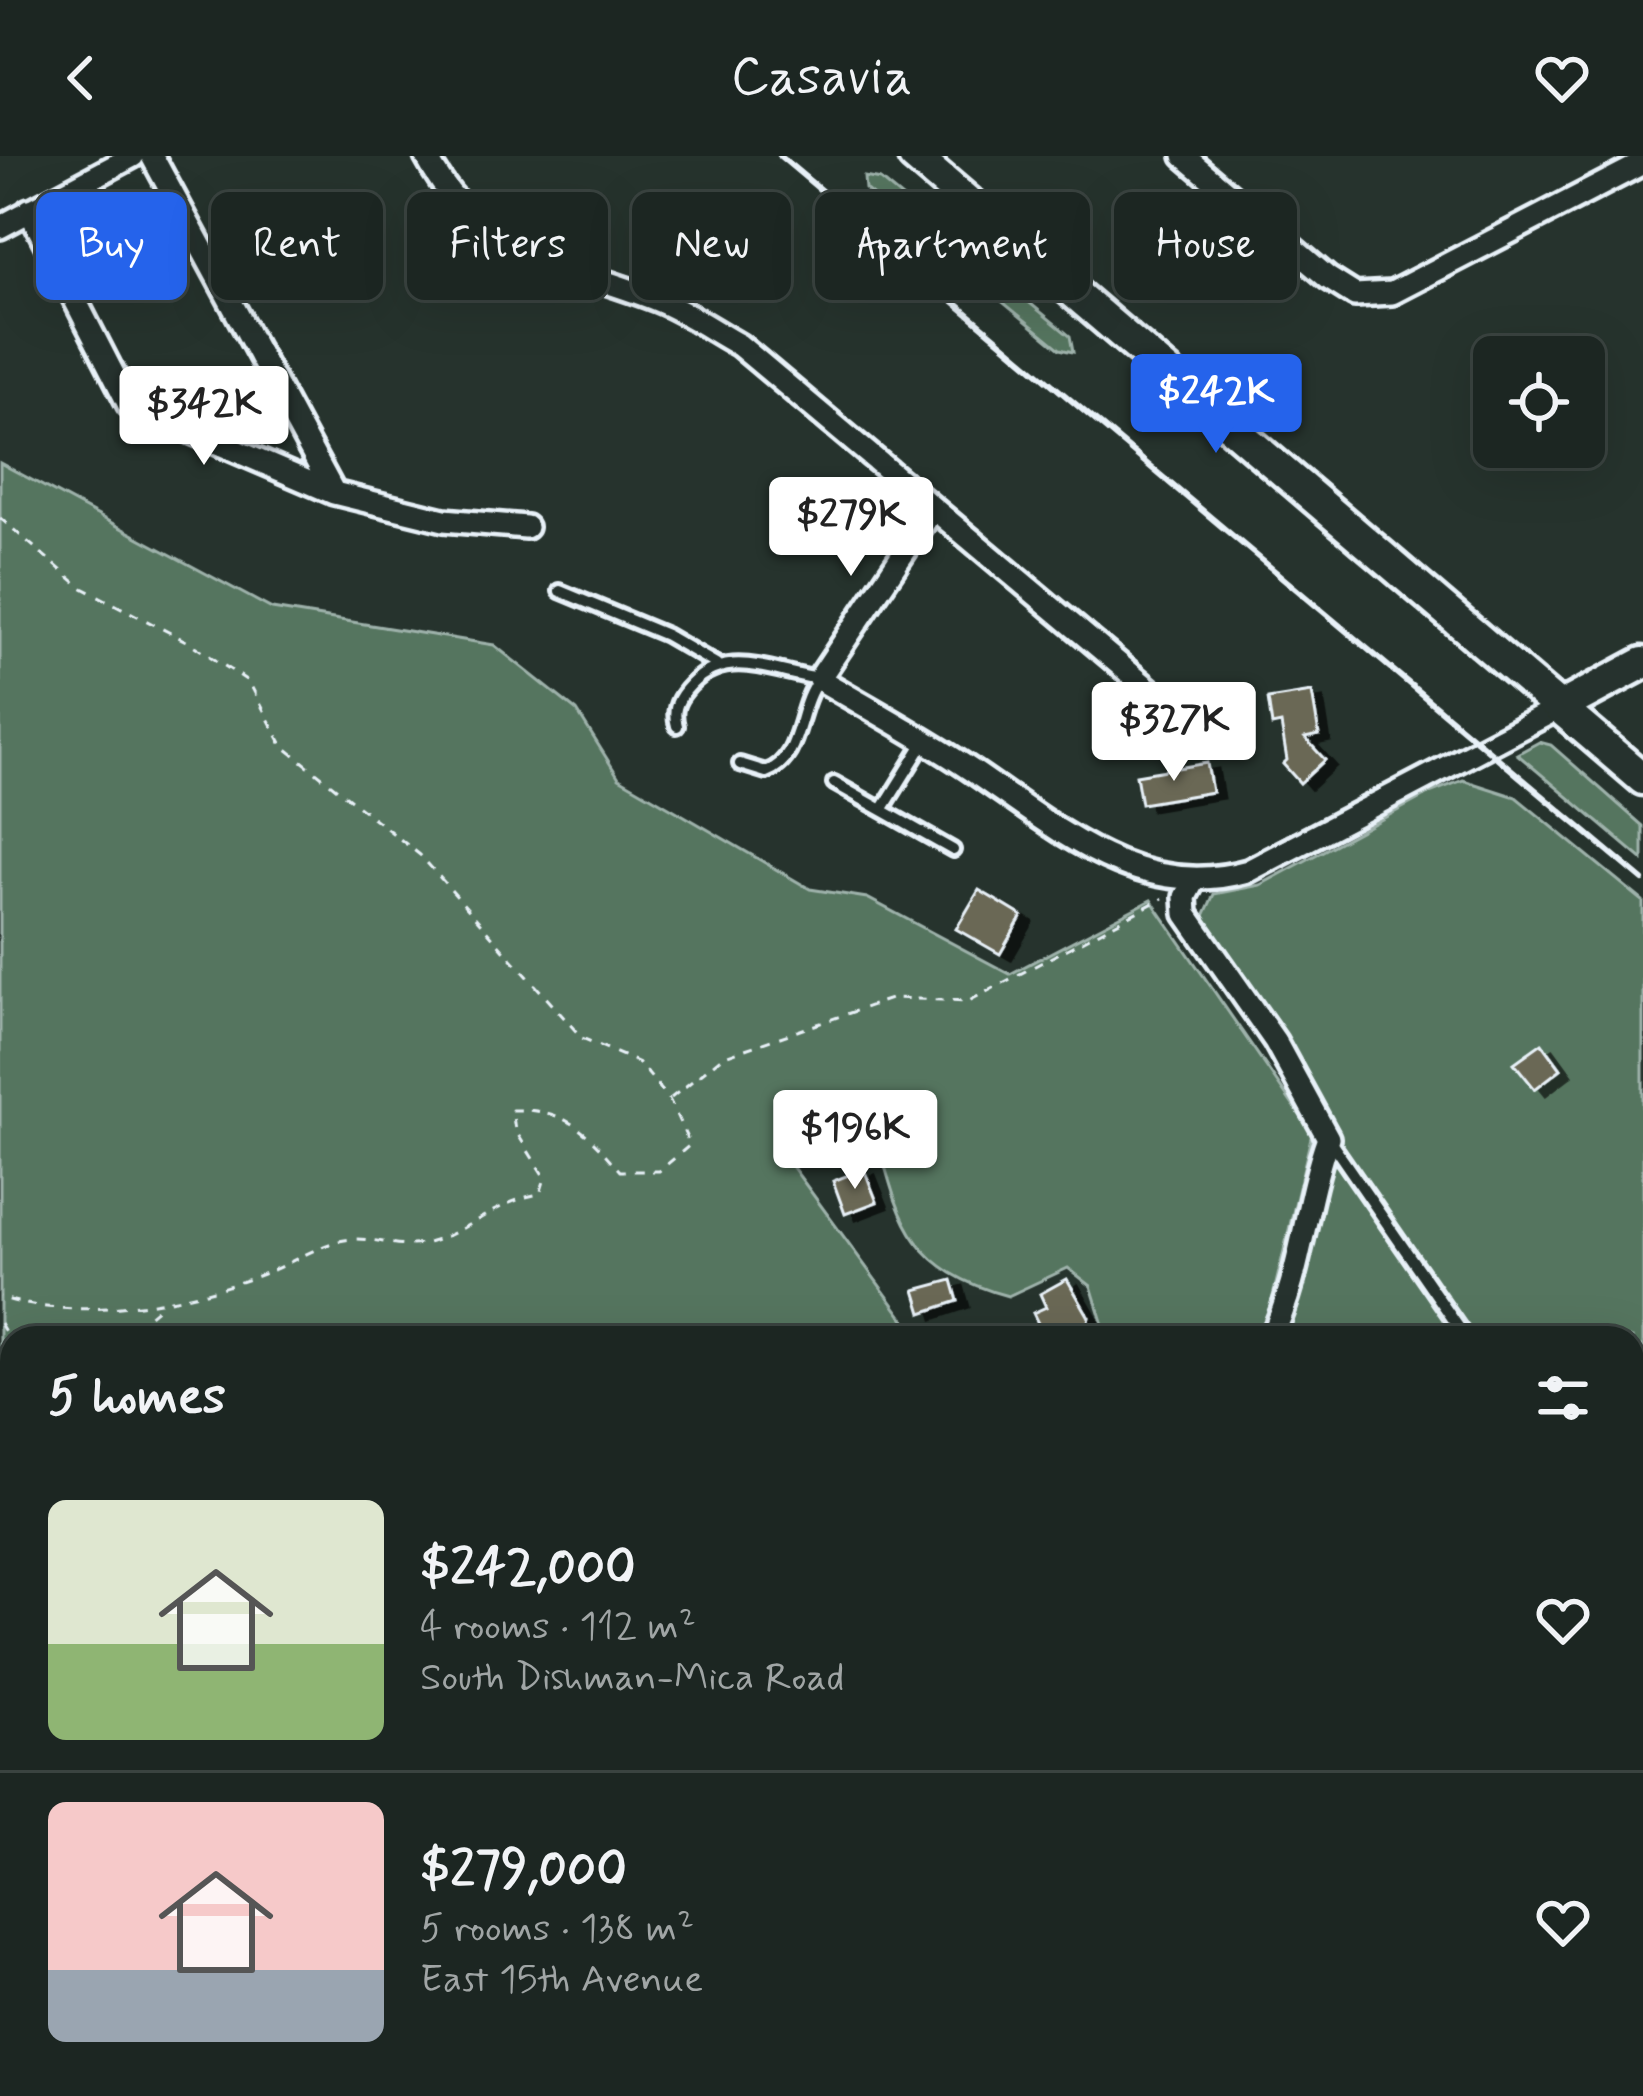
<!DOCTYPE html>
<meta charset="utf-8">
<style>
body{margin:0;font-family:Mynerve,sans-serif;background:#29322f;color:#f1f3f6;height:100vh;display:flex;flex-direction:column;font-size:45px;white-space:nowrap}
*{box-sizing:border-box;margin:0}
p{font-size:39px;color:#a0a5a5}
.icon{flex:none;width:66px;height:66px;fill:none;stroke:currentColor;stroke-width:2;stroke-linecap:round;stroke-linejoin:round}
.map{position:relative;flex:1;overflow:hidden}
.details{position:absolute;left:0px;top:1170px;width:1644px;height:771px;display:flex;flex-direction:column;background:#1c2622;border-radius:36px 36px 0 0;box-shadow:0 12px 48px #0002,0 0 0 3px #3a4340}
.details>*{flex:none}
.banner{position:absolute;left:36px;top:36px;width:1572px;height:108px;display:flex;gap:24px}
.tools{position:absolute;left:1473px;top:180px;display:grid;gap:24px}
.tools a{display:grid;place-items:center;width:132px;height:132px;border-radius:18px;background:#1c2622;box-shadow:0 12px 48px #0002,0 0 0 3px #3a4340;font-size:60px}
.price{position:absolute;translate:-50% -102px;padding:0 27px;border-radius:12px;background:#fff;color:#222;font-size:39px;line-height:78px;filter:drop-shadow(0 3px 6px #0008)}
.price::after{content:'';position:absolute;left:50%;top:72px;width:36px;height:27px;margin-left:-18px;background:inherit;clip-path:polygon(0 0,100% 0,50% 100%)}
.price.on{background:#2563eb;color:#fff}
ul{padding:0;list-style:none}
li{display:flex;align-items:center;gap:36px;height:300px;padding:0 48px}
li+li{border-top:3px solid #3a4340}
li span{display:grid;place-items:center;flex:none;width:336px;height:240px;border-radius:18px;color:#555}
li>.icon{margin-inline-start:auto}
span .icon{width:144px;height:144px;fill:#fffc;stroke-width:1}
li b{font-size:51px}
h2{display:flex;justify-content:space-between;align-items:center;height:144px;padding:0 48px;font-size:51px}
.pill{padding:0 42px;border-radius:18px;background:#1c2622;box-shadow:0 12px 48px #0002,0 0 0 3px #3a4340;font-size:42px;line-height:108px}
.pill.on{background:#2563eb;color:#fff}
header{display:flex;justify-content:space-between;align-items:center;height:156px;padding:0 48px;background:#1c2622;font-size:54px;font-weight:600}
.map>svg:first-child{display:block}
.green{fill:#55745e;stroke:#9eb2ab;stroke-width:3}
.building{fill:#6b6754;stroke:#e8f1f8;stroke-width:3;filter:url(#shadow)}
.lines{fill:none;stroke-linecap:round;stroke-linejoin:round}
.lane-casing{stroke:#e8f1f8;stroke-width:20}
.street-casing{stroke:#e8f1f8;stroke-width:30}
.secondary-casing{stroke:#e8f1f8;stroke-width:39}
.path{stroke:#e8f1f8;stroke-width:3;stroke-dasharray:9 9;stroke-linecap:butt}
.lane{stroke:#26332d;stroke-width:10}
.street{stroke:#26332d;stroke-width:21}
.secondary{stroke:#26332d;stroke-width:30}
.rail{stroke:#e8f1f8;stroke-width:6}
</style>
<header><svg class="icon" aria-label="back" viewBox="0 0 24 24"><path d="M15 5l-7 7 7 7"/></svg>Casavia<svg class="icon" aria-label="heart" viewBox="0 0 24 24"><path d="M12 20l-8-8c-3-5 5-10 8-4 3-6 11-1 8 4z"/></svg></header>
<div class="map">
<svg width="1643" height="1940" viewBox="0 0 1643 1940">
<defs>
<filter id="shadow"><feDropShadow dx="11" dy="6" stdDeviation="0" flood-color="#0009"/></filter>
</defs>
<rect width="100%" height="100%" fill="#26332d"/>
<filter id="ink" filterUnits="userSpaceOnUse"><feTurbulence type="fractalNoise" baseFrequency=".00833" numOctaves="2"/><feDisplacementMap in="SourceGraphic" scale="24" xChannelSelector="R" yChannelSelector="G"/><feConvolveMatrix kernelMatrix="1 2 1 2 8 2 1 2 1" color-interpolation-filters="sRGB"/></filter>
<g filter="url(#ink)">
<path class="green" d="M864 21 880 24 1070 180 1073 196 1060 193 865 33Z
M0 307 272 453 494 489 577 555 619 622 810 733 867 742 1010 818 1151 744 1312 977 1263 1182H1107L1091 1130 1068 1112 1008 1140C900 1111 899 1055 871 960L835 954 792 970 789 1006 918 1182H12V1645L0 1625Z
M1539 586 1551 589 1643 670V704L1517 598Z
M1463 624 1516 641 1643 745V1211L1632 1204V1182H1281L1339 986 1265 857 1202 764 1214 738 1260 729 1432 636Z
M1632 1442 1643 1451V1940H1388L1383 1929H1632Z
M0 1798 12 1803V1929H1356L1363 1940H0Z"/>
<path class="building" d="M1312 536 1319 579 1305 582 1325 604 1300 627 1283 608 1287 604 1281 568 1272 570 1268 543Z
M1207 607 1212 636 1141 648 1136 619Z
M979 734 1022 760 1000 798 956 773Z
M1542 887 1561 913 1535 933 1514 907Z
M864 1013 877 1046 845 1058 833 1025Z
M1067 1123 1089 1161 1087 1169 1045 1182 1033 1157 1046 1151 1040 1138Z
M952 1124 958 1145 922 1157 915 1134Z"/>
<g class="lines">
<g class="lane-casing">
<path id="lane" d="M560 435 666 479 716 508
M677 570C673 556 676 546 686 534 723 489 768 515 819 523 796 552 803 603 766 616L740 608
M834 627 953 694
M882 654 925 585
M1330 985 1466 1182
M1632 1345 1643 1358
M1632 1398 1643 1392
M473 1929 492 1940
M866 1929 867 1940"/>
</g>
<g class="street-casing">
<path id="street" d="M152 0 334 337
M426 0C480 103 560 106 657 144 685 155 712 174 739 189L1157 540
M1184 0 1328 122 1355 139 1392 137 1641 8
M29 54 129 249 334 337 444 364 526 371
M0 71 133 0
M931 356 819 523C870 553 922 581 971 614 1057 672 1138 746 1248 715L1559 552
M1194 724 1185 741 1186 758 1275 885 1328 982C1304 1048 1302 1119 1271 1182
M1256 1929 1260 1940
M1370 1929 1376 1940"/>
</g>
<g class="secondary-casing">
<path id="secondary" d="M914 0 1643 623
M1559 552 1643 507"/>
</g>
<path class="path" d="M0 362 81 431 190 487 249 526 282 589 420 699 582 882 639 907 669 943 690 989 659 1015H620C586 976 567 952 512 954L515 974 545 1022 540 1038C500 1044 469 1074 431 1086 401 1096 369 1077 339 1085 313 1092 288 1109 263 1118 190 1146 76 1167 0 1141
M671 942 722 901 893 842 969 845 1163 742
M0 1167 12 1188
M122 1182 159 1151
M0 1362 12 1357"/>
<use href="#lane" class="lane"/>
<use href="#street" class="street"/>
<use href="#secondary" class="secondary"/>
<path class="rail" d="M780 0 1643 724"/>
</g>
</g>
</svg>
<div class="tools">
<a><svg class="icon" aria-label="locate" viewBox="0 0 24 24"><circle cx="12" cy="12" r="6"/><path d="M12 2v4M12 18v4M2 12h4M18 12h4"/></svg></a>
</div>
<b class="price on" style="left:1216px;top:300px">$242K</b>
<b class="price" style="left:204px;top:312px">$342K</b>
<b class="price" style="left:851px;top:423px">$279K</b>
<b class="price" style="left:1174px;top:628px">$327K</b>
<b class="price" style="left:855px;top:1036px">$196K</b>
<div class="banner">
<a class="pill on">Buy</a>
<a class="pill">Rent</a>
<a class="pill">Filters</a>
<a class="pill">New</a>
<a class="pill">Apartment</a>
<a class="pill">House</a>
</div>
<section class="details">
<h2>5 homes<svg class="icon" aria-label="filters" viewBox="0 0 24 24"><path d="M4 7h16M4 17h16"/><circle cx="9" cy="7" r="2"/><circle cx="15" cy="17" r="2"/></svg></h2>
<ul>
<li><span style="background:linear-gradient(#dfe7d0 60%,#8fb573 0)"><svg class="icon" aria-label="home" viewBox="0 0 24 24"><path d="M3 11l9-7 9 7M6 9v11h12V9"/></svg></span><div><b>$242,000</b><p>4 rooms · 112 m²</p><p>South Dishman-Mica Road</p></div><svg class="icon" aria-label="heart" viewBox="0 0 24 24"><path d="M12 20l-8-8c-3-5 5-10 8-4 3-6 11-1 8 4z"/></svg></li>
<li><span style="background:linear-gradient(#f6c9c9 70%,#9aa5b1 0)"><svg class="icon" aria-label="home" viewBox="0 0 24 24"><path d="M3 11l9-7 9 7M6 9v11h12V9"/></svg></span><div><b>$279,000</b><p>5 rooms · 138 m²</p><p>East 15th Avenue</p></div><svg class="icon" aria-label="heart" viewBox="0 0 24 24"><path d="M12 20l-8-8c-3-5 5-10 8-4 3-6 11-1 8 4z"/></svg></li>
</ul>
</section>
</div>
